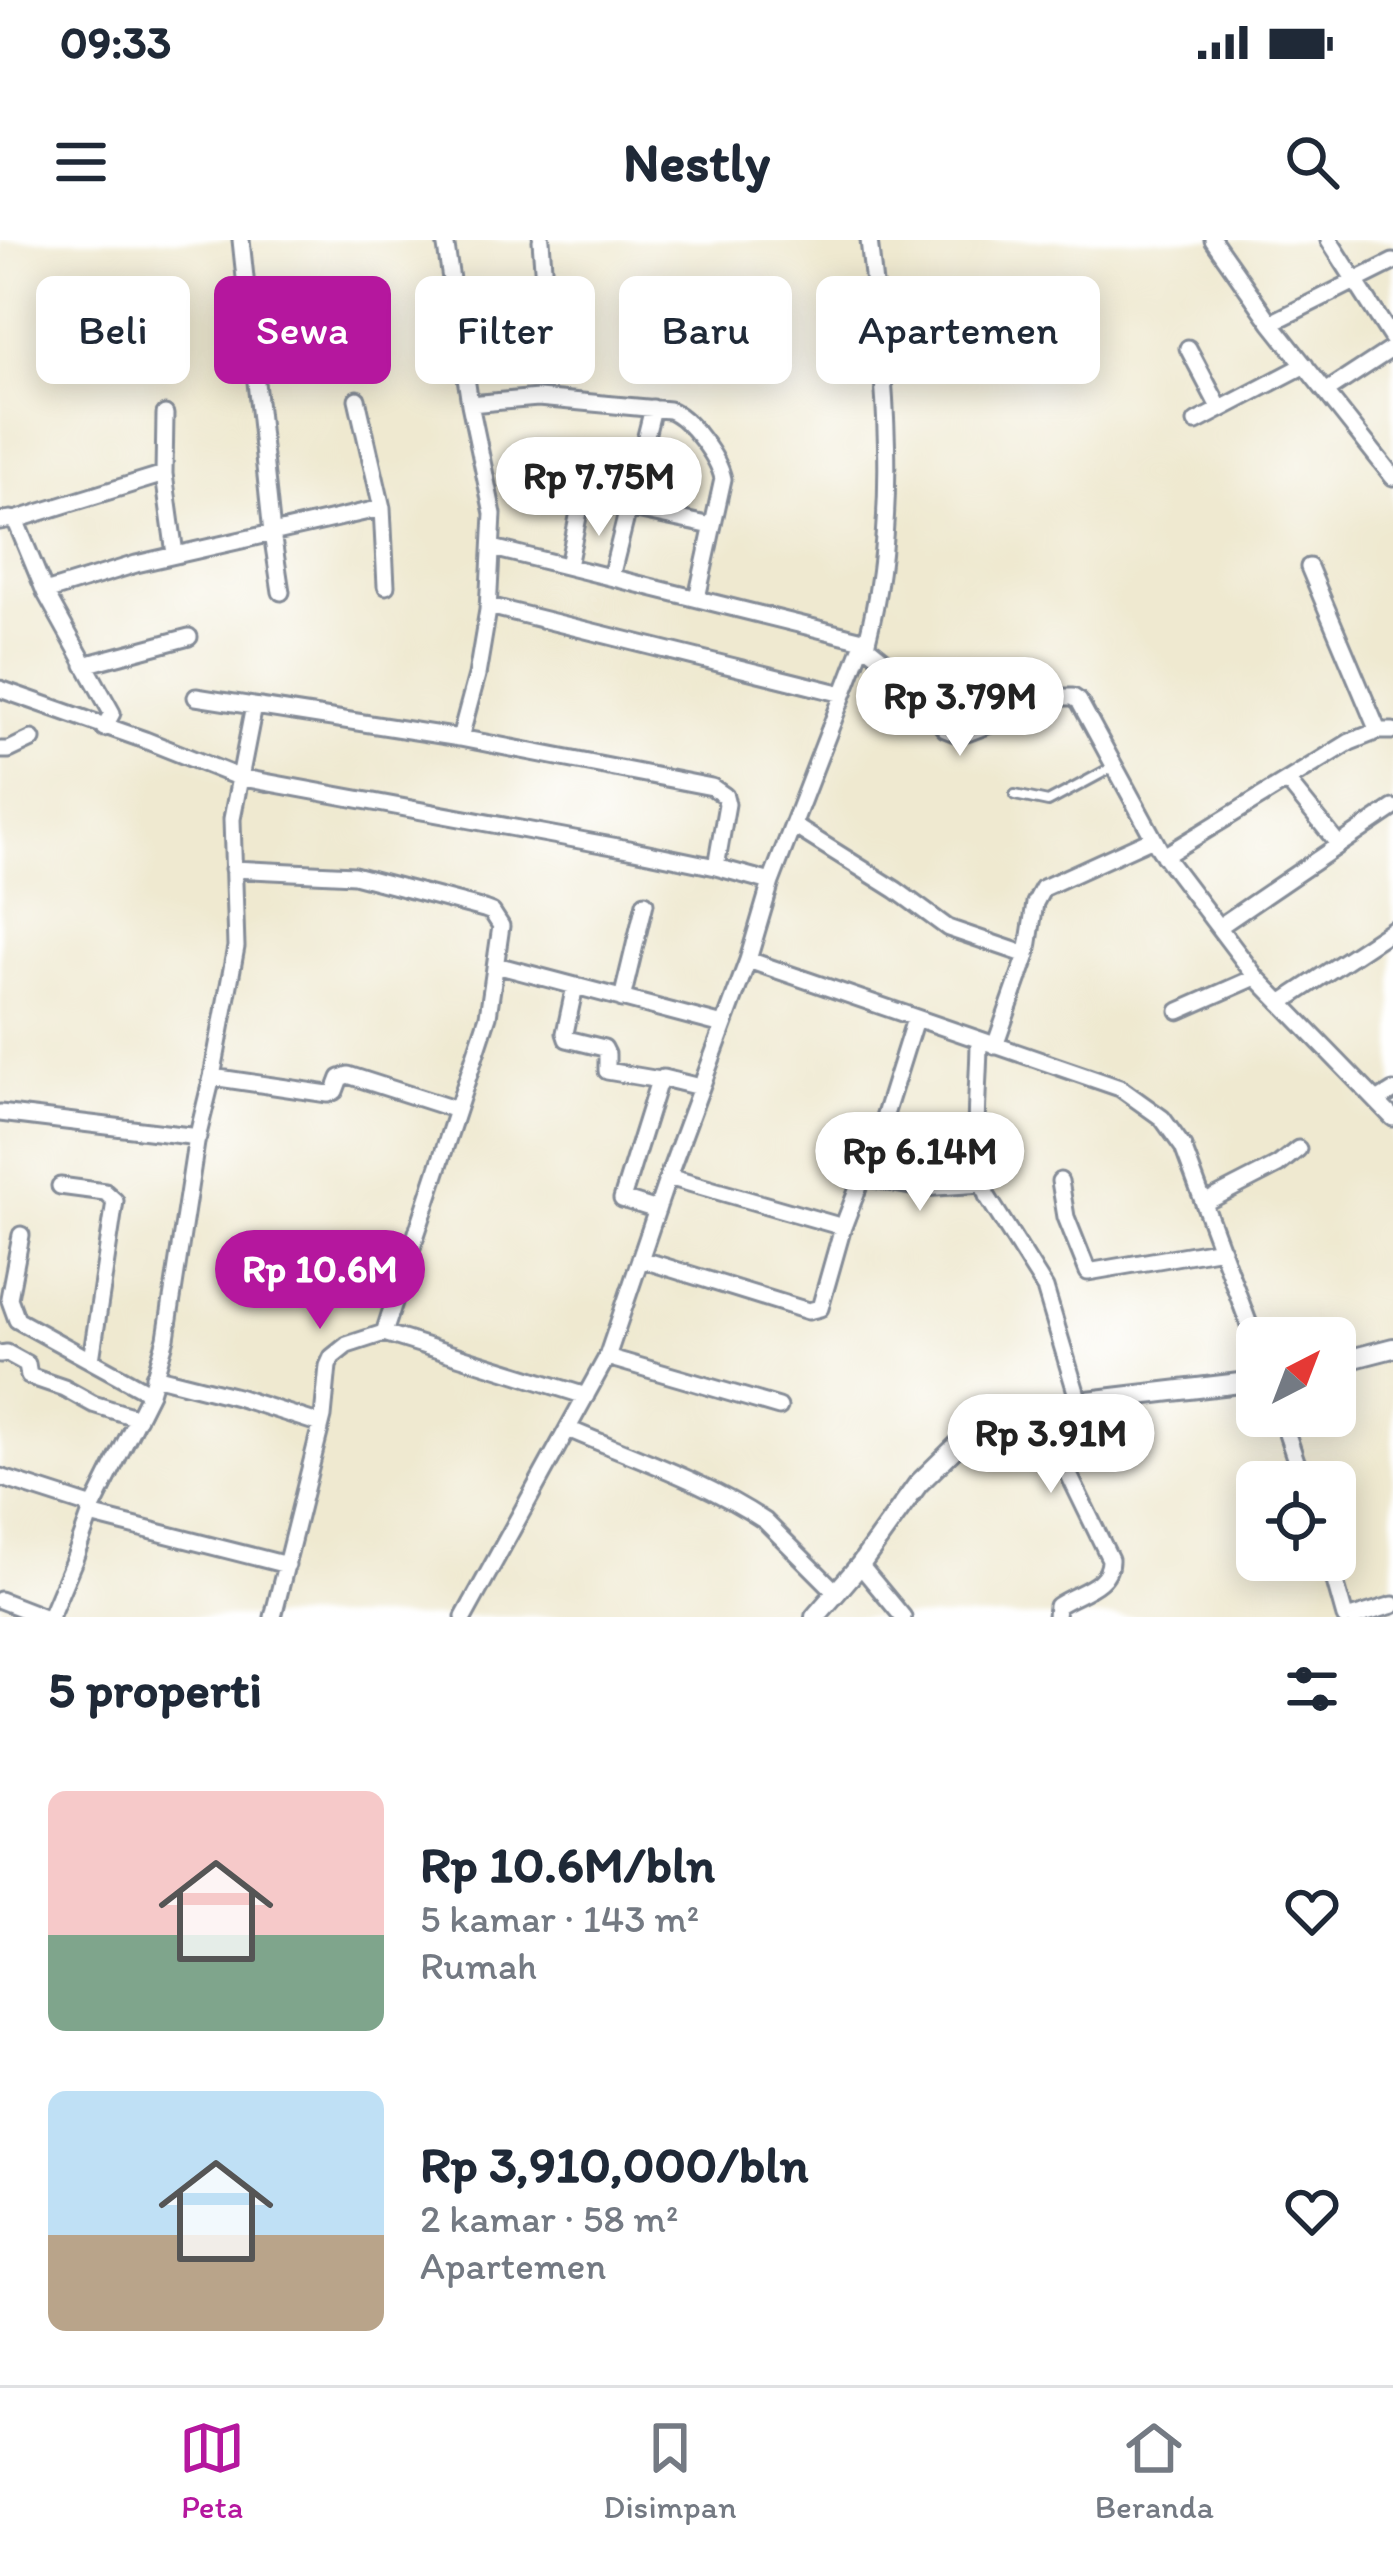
<!DOCTYPE html>
<html lang="id">
<meta charset="utf-8">
<style>
body{margin:0;font-family:Itim,sans-serif;background:#f2f2f3;color:#1f2937;height:100vh;display:flex;flex-direction:column;font-size:45px;white-space:nowrap}
*{box-sizing:border-box;margin:0}
p{font-size:39px;color:#747a83}
.icon{flex:none;width:66px;height:66px;fill:none;stroke:currentColor;stroke-width:2;stroke-linecap:round;stroke-linejoin:round}
.map{position:relative;height:1377px;overflow:hidden}
.details{display:flex;flex-direction:column;background:#fff;flex:1}
.details>*{flex:none}
.guide{position:absolute;left:36px;top:36px;width:1323px;height:108px;display:flex;gap:24px}
.needle{width:78px;rotate:42deg}
.fabs{position:absolute;left:1236px;top:1077px;display:grid;gap:24px}
.fabs a{display:grid;place-items:center;width:120px;height:120px;border-radius:18px;background:#fff;box-shadow:0 6px 30px #0003;font-size:60px}
.price{position:absolute;translate:-50% -102px;padding:0 27px;border-radius:42px;background:#fff;color:#222;font-size:39px;line-height:78px;filter:drop-shadow(0 3px 6px #0008)}
.price::after{content:'';position:absolute;left:50%;top:72px;width:36px;height:27px;margin-left:-18px;background:inherit;clip-path:polygon(0 0,100% 0,50% 100%)}
.price.on{background:#b5179e;color:#fff}
ul{padding:0;list-style:none}
li{display:flex;align-items:center;gap:36px;height:300px;padding:0 48px}
li span{display:grid;place-items:center;flex:none;width:336px;height:240px;border-radius:18px;color:#555}
li>.icon{margin-inline-start:auto}
span .icon{width:144px;height:144px;fill:#fffc;stroke-width:1}
li b{font-size:51px}
h2{display:flex;justify-content:space-between;align-items:center;height:144px;padding:0 48px;font-size:51px}
.chip{padding:0 42px;border-radius:18px;background:#fff;box-shadow:0 6px 30px #0003;font-size:42px;line-height:108px}
.chip.on{background:#b5179e;color:#fff}
.status{display:flex;justify-content:space-between;align-items:center;height:84px;padding:0 60px;background:#fff;direction:ltr}
.status svg{height:33px;fill:currentColor}
header{display:flex;justify-content:space-between;align-items:center;height:156px;padding:0 48px;background:#fff;font-size:54px;font-weight:800}
.tab-bar{display:flex;justify-content:space-around;align-items:center;height:168px;border-top:3px solid #e0e1e3;background:#fff;font-size:33px;color:#747a83}
.tab-bar a{display:grid;justify-items:center;gap:6px}
.tab-bar .on{color:#b5179e}
.map>svg:first-child{display:block}
.lines{fill:none;stroke-linecap:round;stroke-linejoin:round}
.service-casing{stroke:#858c97;stroke-width:14}
.minor-casing{stroke:#858c97;stroke-width:21}
.tertiary-casing{stroke:#858c97;stroke-width:24}
.service{stroke:#fff;stroke-width:8}
.minor{stroke:#fff;stroke-width:15}
.tertiary{stroke:#fff;stroke-width:18}
</style>
<div class="status"><b>09:33</b><svg viewBox="0 0 49 12"><path d="M0 12V9h3v3zM5 12V6h3v6zM10 12V3h3v9zM15 12V0h3v12zM26 1h20v11H26zM47 4h2v5h-2z"/></svg></div>
<header><svg class="icon" aria-label="menu" viewBox="0 0 24 24"><path d="M4 6h16M4 12h16M4 18h16"/></svg>Nestly<svg class="icon" aria-label="search" viewBox="0 0 24 24"><circle cx="10" cy="10" r="6"/><path d="M15 15l6 6"/></svg></header>
<div class="map">
<svg width="1393" height="1377" viewBox="0 0 1393 1377">
<rect width="100%" height="100%" fill="#fff"/>
<filter id="ink" filterUnits="userSpaceOnUse"><feTurbulence type="fractalNoise" baseFrequency=".00833" numOctaves="2"/><feDisplacementMap in="SourceGraphic" scale="24" xChannelSelector="R" yChannelSelector="G"/><feConvolveMatrix kernelMatrix="1 2 1 2 8 2 1 2 1" color-interpolation-filters="sRGB"/></filter>
<filter id="wash" filterUnits="userSpaceOnUse"><feTurbulence type="fractalNoise" baseFrequency=".004" numOctaves="4" result="noise"/><feDisplacementMap in="SourceGraphic" scale="48" xChannelSelector="R" yChannelSelector="G"/><feGaussianBlur stdDeviation="2.7" result="paint"/><feColorMatrix in="noise" values="0 0 0 0 0 0 0 0 0 0 0 0 0 0 0 0 0 1.4 0 .05"/><feComposite in="paint" operator="in"/></filter>
<g filter="url(#wash)">
<rect width="100%" height="100%" fill="#efe9d0"/>
</g>
<g filter="url(#ink)">
<g class="lines">
<g class="service-casing">
<path id="service" d="M1015 555 1048 562 1113 527"/>
</g>
<g class="minor-casing">
<path id="minor" d="M241 0 272 293 281 352
M445 0 470 164 493 274 488 370 477 435 460 498
M1213 0 1271 83 1393 237
M1329 0 1393 100
M1271 83 1393 22
M460 94 501 92 547 84 541 0
M1188 108 1220 169
M1327 151 1393 108
M357 159 382 268 386 346
M470 164 538 158 669 170C689 177 719 218 723 239L697 358
M1196 182 1305 125
M164 234 165 174
M15 280 164 234 175 314
M0 281 11 279 17 284 45 352 112 473 104 488
M493 308 867 401
M568 326 580 267 586 262 627 268 712 286
M1309 327 1378 491
M611 337 653 168
M45 352 136 324 382 268
M489 366 843 454
M863 403 888 423 945 489 955 493H967L1062 457H1073L1079 461 1160 610 1256 737 1393 878
M84 425 189 397
M0 449 145 500 238 537 634 610 716 627 771 642
M196 457 460 498 712 547 725 556 727 564 716 627
M0 510H9L32 499
M1288 542 1339 605
M794 586 896 650 948 688 1027 715
M1164 616 1350 502 1378 491H1393
M233 629 354 635 484 669 492 672 501 686 488 776 384 1093
M1220 686 1393 568
M748 720 1120 848 1162 878 1183 907 1257 1106
M496 725 723 785
M575 746 565 793 567 799 604 808 607 814V831L660 840
M622 759 645 663
M1281 763 1393 689
M1179 771 1256 737
M979 801C979 850 969 910 987 956L1045 1048 1079 1162
M995 806 1027 715 1035 663 1043 648 1153 598
M212 837 328 854 335 851 340 838 348 835 457 870
M1377 861 1393 851
M0 873 198 897
M880 891 978 902
M668 937 843 987
M862 937 921 948 982 944
M1060 941 1066 977 1088 1032 1222 1009
M60 946 105 952 115 961 91 1120
M1206 962 1278 925 1298 909
M657 970 622 959 657 847 663 838 700 847
M21 995 9 1058 17 1080 150 1153
M266 1010 408 1018
M640 1019 808 1071 820 1068 843 987 880 891 915 779
M0 1114 7 1113 27 1124 29 1136 64 1148 93 1164 138 1178
M607 1117 779 1167
M154 1136 237 1157 321 1184
M1038 1171 1110 1319C1111 1347 1077 1352 1057 1366L1056 1377
M1281 1176 1303 1242
M568 1189C634 1217 705 1241 765 1281L837 1353
M0 1237 93 1267
M90 1275 287 1325
M1329 1320 1345 1377
M860 1325 903 1377
M0 1360 44 1377
M50 1377 74 1320 93 1267 150 1153 166 1098 196 903 212 837 236 707 232 579 254 466
M273 1377 323 1177 328 1126 332 1117 347 1105 384 1093 586 1156
M464 1377 607 1117 668 937 748 720 771 642 863 403 867 401C901 270 884 132 869 0
M1353 1377 1393 1365"/>
</g>
<g class="tertiary-casing">
<path id="tertiary" d="M1335 1123 1393 1108
M815 1377 860 1325 918 1244 966 1197 1012 1179 1079 1162 1257 1141"/>
</g>
<use href="#service" class="service"/>
<use href="#minor" class="minor"/>
<use href="#tertiary" class="tertiary"/>
</g>
</g>
</svg>
<div class="fabs">
<a><svg class="needle" viewBox="-14 -14 28 28"><path d="M0-13l5 13h-10z" fill="#e53935"/><path d="M0 13l5-13h-10z" fill="#747a83"/></svg></a>
<a><svg class="icon" aria-label="locate" viewBox="0 0 24 24"><circle cx="12" cy="12" r="6"/><path d="M12 2v4M12 18v4M2 12h4M18 12h4"/></svg></a>
</div>
<b class="price" style="left:599px;top:299px">Rp 7.75M</b>
<b class="price" style="left:960px;top:519px">Rp 3.79M</b>
<b class="price" style="left:920px;top:974px">Rp 6.14M</b>
<b class="price on" style="left:320px;top:1092px">Rp 10.6M</b>
<b class="price" style="left:1051px;top:1256px">Rp 3.91M</b>
<div class="guide">
<a class="chip">Beli</a>
<a class="chip on">Sewa</a>
<a class="chip">Filter</a>
<a class="chip">Baru</a>
<a class="chip">Apartemen</a>
</div>
</div>
<section class="details">
<h2>5 properti<svg class="icon" aria-label="filters" viewBox="0 0 24 24"><path d="M4 7h16M4 17h16"/><circle cx="9" cy="7" r="2"/><circle cx="15" cy="17" r="2"/></svg></h2>
<ul>
<li><span style="background:linear-gradient(#f6c9c9 60%,#7fa58c 0)"><svg class="icon" aria-label="home" viewBox="0 0 24 24"><path d="M3 11l9-7 9 7M6 9v11h12V9"/></svg></span><div><b>Rp 10.6M/bln</b><p>5 kamar · 143 m²</p><p>Rumah</p></div><svg class="icon" aria-label="heart" viewBox="0 0 24 24"><path d="M12 20l-8-8c-3-5 5-10 8-4 3-6 11-1 8 4z"/></svg></li>
<li><span style="background:linear-gradient(#bfe0f5 60%,#b9a48a 0)"><svg class="icon" aria-label="home" viewBox="0 0 24 24"><path d="M3 11l9-7 9 7M6 9v11h12V9"/></svg></span><div><b>Rp 3,910,000/bln</b><p>2 kamar · 58 m²</p><p>Apartemen</p></div><svg class="icon" aria-label="heart" viewBox="0 0 24 24"><path d="M12 20l-8-8c-3-5 5-10 8-4 3-6 11-1 8 4z"/></svg></li>
</ul>
</section>
<nav class="tab-bar">
<a class="on"><svg class="icon" aria-label="map" viewBox="0 0 24 24"><path d="M3 6l6-2 6 2 6-2v14l-6 2-6-2-6 2zM9 4v14M15 6v14"/></svg>Peta</a>
<a><svg class="icon" aria-label="saved" viewBox="0 0 24 24"><path d="M7 4h10v16l-5-4-5 4z"/></svg>Disimpan</a>
<a><svg class="icon" aria-label="home" viewBox="0 0 24 24"><path d="M3 11l9-7 9 7M6 9v11h12V9"/></svg>Beranda</a>
</nav>
